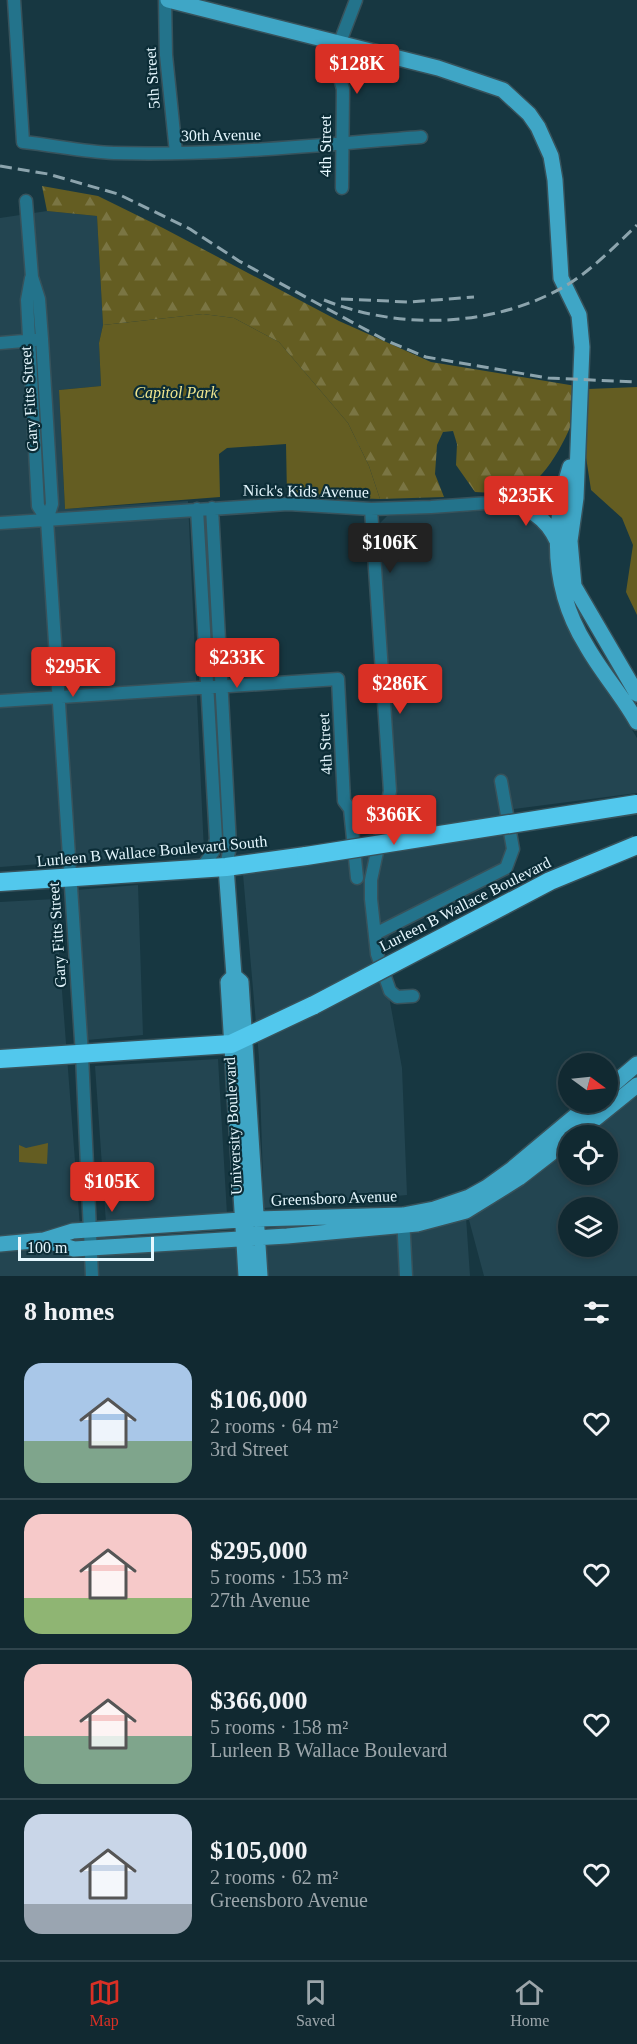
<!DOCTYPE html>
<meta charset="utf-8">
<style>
body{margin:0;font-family:Georgia,serif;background:#1e353d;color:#f1f3f6;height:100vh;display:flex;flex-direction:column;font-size:22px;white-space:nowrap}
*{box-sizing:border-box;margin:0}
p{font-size:20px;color:#9ca6ab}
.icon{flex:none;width:33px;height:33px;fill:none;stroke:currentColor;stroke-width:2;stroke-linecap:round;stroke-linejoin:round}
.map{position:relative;height:1276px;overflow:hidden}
.panel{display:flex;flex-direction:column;background:#112931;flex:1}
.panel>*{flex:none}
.needle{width:39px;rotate:105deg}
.controls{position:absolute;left:558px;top:1053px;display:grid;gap:12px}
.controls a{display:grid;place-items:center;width:60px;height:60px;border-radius:50%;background:#112931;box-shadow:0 3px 9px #0003,0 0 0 2px #30454d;font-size:30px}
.scale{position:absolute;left:18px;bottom:15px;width:136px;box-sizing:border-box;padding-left:6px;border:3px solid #e5f7fe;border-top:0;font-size:16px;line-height:21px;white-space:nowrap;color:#e5f7fe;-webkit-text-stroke:4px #0c2d37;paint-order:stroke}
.price{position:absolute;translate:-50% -51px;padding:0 14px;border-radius:6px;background:#d93025;color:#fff;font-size:20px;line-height:39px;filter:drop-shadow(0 2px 3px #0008)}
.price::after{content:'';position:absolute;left:50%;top:36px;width:18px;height:14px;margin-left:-9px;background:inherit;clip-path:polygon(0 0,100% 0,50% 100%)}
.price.selected{background:#222;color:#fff}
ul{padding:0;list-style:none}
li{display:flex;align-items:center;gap:18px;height:150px;padding:0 24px}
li+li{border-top:2px solid #30454d}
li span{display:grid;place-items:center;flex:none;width:168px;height:120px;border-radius:18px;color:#555}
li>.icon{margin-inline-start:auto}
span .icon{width:72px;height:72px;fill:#fffc;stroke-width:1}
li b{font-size:26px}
h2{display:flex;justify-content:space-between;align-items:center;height:72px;padding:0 24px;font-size:26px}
.menu{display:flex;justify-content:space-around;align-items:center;height:84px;border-top:2px solid #30454d;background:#112931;font-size:16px;color:#9ca6ab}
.menu a{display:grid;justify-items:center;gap:3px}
.menu .selected{color:#d93025}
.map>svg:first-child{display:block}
.built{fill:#234551;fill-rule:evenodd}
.green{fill:#645d22}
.forest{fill:url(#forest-firs)}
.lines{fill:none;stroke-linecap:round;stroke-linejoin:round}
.minor-casing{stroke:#37525b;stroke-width:15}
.major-casing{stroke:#37525b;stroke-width:18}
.highway-casing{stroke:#37525b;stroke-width:21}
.minor{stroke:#23738b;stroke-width:12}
.major{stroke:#3fa6c6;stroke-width:15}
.highway{stroke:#52c8ed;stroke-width:18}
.rail{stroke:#8ca4ad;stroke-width:3;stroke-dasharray:12 6;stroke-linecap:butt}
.highway-bridge-casing{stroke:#37525b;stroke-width:21;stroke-linecap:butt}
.highway-bridge{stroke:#52c8ed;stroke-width:18}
.labels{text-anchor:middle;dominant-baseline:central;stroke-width:4.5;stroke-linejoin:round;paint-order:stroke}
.street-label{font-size:16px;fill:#e5f7fe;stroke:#0c2d37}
.park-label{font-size:16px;font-style:italic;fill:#f0e68e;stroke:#0c2d37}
</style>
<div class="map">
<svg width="637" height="1276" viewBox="0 0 637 1276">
<defs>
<pattern id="forest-firs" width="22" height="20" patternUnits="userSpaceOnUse" patternTransform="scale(1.5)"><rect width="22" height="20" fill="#645d22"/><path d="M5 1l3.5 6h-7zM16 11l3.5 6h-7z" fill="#7a7543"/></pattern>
</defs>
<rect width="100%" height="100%" fill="#173741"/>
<path class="built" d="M47 211 97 216 103 325 99 343 101 386 59 390 65 509 188 501 204 852 0 867V218Z
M500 510 520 512 534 518 552 542 572 629 637 738V793L514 809 518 843 516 861 509 872 390 935 380 947 402 1068 407 1195 264 1208 259 1058 243 874 393 827 378 534 380 523 387 516Z
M138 885 143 1035 87 1040 76 890Z
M55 899 81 1240 466 1217 470 1276H0V902Z
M218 1059 227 1214 106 1223 95 1066Z
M637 1096V1276H484L469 1220 568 1146V1174H608V1136L583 1135ZM568 1208H608V1246H568Z"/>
<path class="green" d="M203 314 234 318 279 342 348 423 369 466 380 499 287 496 286 444 227 448 219 454 220 497 65 509 59 390 101 386 99 343 103 325Z
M637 387V615L626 592 633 545 622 518 591 490 586 457 588 389Z
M48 1143 47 1164 19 1162V1145L26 1148Z"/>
<path class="forest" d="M42 186 98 196 163 228 339 321 431 362 576 386C576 392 578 399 577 405 574 427 547 478 526 487 510 494 493 493 475 492L456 465 457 444 453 431 443 432 437 445 435 474 444 497 380 499 369 466 348 423 279 342 234 318 203 314 103 325 97 216 47 211Z"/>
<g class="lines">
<g class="minor-casing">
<path id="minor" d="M14 0 23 142C53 145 84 152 114 153 217 156 318 145 421 137
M165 0 166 55 176 153
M342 188 343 89 337 68 340 42 356 0
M26 201 32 277 39 299 42 339 52 504 47 520 82 1055 92 1276
M31 278 27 300 38 506 47 520
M0 343 35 340
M212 508 230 846 226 867
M197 509 216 839 213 852 201 869
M371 509 390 791 371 880V899L377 954 390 991 397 997 413 996
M0 523 288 504 371 509 431 507 572 497
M0 701 338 679 344 801 350 809 357 878
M375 934 506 868 513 849 501 781
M403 1217 406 1276"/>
</g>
<g class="major-casing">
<path id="major" d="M168 0 438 68 503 90 529 114 538 127 551 156 555 180 561 278 579 315 582 347 576 498 570 541 574 586 637 694
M570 467C551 528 552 590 586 645 601 672 622 695 637 722
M503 503C529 507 546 517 557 541
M226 867 234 976 241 982 260 1276
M234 976 228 982 246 1276
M608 1089 637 1064
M574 1136 637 1085
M44 1240 74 1249 287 1236 417 1224 466 1211 519 1178 568 1140
M0 1244 44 1240 73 1231 256 1219 403 1215 434 1209 469 1197 487 1187 512 1169 592 1102"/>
</g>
<g class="highway-casing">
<path id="highway" d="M0 882 226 867 306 856
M0 1059 231 1044 314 1005"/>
</g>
<use href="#minor" class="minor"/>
<use href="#major" class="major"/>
<use href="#highway" class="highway"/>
<path class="rail" d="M0 166 48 174 118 194 190 229 239 261 385 340 426 357 548 378 637 382
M341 299 409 302 474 297
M324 300C401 331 496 327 567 285 593 269 615 246 637 225"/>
<g class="highway-bridge-casing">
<path id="highway-bridge" d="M306 856 637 804
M314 1005 550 881 637 845"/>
</g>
<use href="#highway-bridge" class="highway-bridge"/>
</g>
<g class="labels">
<g class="street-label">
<text transform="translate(152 78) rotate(-94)">5th Street</text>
<text transform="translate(221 135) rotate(-1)">30th Avenue</text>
<text transform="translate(325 146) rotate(-90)">4th Street</text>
<text transform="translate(29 399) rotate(-94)">Gary Fitts Street</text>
<text transform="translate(306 491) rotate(1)">Nick's Kids Avenue</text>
<text transform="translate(325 744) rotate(-93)">4th Street</text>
<text transform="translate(152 851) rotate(-5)">Lurleen B Wallace Boulevard South</text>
<text transform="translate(465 904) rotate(-27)">Lurleen B Wallace Boulevard</text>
<text transform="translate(57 935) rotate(-94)">Gary Fitts Street</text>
<text transform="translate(233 1126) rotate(-93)">University Boulevard</text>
<text transform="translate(334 1198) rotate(-2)">Greensboro Avenue</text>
</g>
<g class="park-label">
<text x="176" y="392">Capitol Park</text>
</g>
</g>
</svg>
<div class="controls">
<a><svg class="needle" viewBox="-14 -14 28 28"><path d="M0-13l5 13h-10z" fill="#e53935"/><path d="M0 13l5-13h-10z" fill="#9ca6ab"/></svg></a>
<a><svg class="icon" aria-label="locate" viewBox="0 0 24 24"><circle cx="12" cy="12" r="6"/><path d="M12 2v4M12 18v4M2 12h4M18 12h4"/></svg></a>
<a><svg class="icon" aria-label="layers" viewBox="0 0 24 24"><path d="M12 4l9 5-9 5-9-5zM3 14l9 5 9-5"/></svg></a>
</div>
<div class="scale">100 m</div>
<b class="price" style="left:357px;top:95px">$128K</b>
<b class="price" style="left:526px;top:527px">$235K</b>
<b class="price selected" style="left:390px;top:574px">$106K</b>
<b class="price" style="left:237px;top:689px">$233K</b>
<b class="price" style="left:73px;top:698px">$295K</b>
<b class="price" style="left:400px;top:715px">$286K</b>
<b class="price" style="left:394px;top:846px">$366K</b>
<b class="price" style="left:112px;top:1213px">$105K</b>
</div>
<section class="panel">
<h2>8 homes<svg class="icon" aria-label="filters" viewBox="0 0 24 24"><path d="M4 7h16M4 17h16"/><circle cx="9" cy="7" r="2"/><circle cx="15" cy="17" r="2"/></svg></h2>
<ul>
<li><span style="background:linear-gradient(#a9c7e8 65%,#7fa58c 0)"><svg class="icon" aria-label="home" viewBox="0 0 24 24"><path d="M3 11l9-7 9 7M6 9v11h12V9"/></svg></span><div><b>$106,000</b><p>2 rooms · 64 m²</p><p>3rd Street</p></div><svg class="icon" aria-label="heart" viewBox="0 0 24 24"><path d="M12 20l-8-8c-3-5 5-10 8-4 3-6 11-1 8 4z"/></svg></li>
<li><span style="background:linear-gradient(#f6c9c9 70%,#8fb573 0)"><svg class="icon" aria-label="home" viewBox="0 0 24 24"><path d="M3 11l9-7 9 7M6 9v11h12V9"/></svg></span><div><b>$295,000</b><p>5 rooms · 153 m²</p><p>27th Avenue</p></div><svg class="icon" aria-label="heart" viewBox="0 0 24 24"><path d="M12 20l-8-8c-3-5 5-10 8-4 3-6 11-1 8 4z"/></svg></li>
<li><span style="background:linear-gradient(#f6c9c9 60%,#7fa58c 0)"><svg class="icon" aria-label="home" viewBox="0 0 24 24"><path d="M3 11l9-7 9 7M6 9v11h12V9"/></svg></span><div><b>$366,000</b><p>5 rooms · 158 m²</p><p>Lurleen B Wallace Boulevard</p></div><svg class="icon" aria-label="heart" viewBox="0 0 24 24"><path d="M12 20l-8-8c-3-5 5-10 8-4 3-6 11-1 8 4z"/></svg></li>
<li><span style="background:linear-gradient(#c9d6e8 75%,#9aa5b1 0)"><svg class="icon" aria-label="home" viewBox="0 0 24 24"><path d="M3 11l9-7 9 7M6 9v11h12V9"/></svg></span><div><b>$105,000</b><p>2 rooms · 62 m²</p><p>Greensboro Avenue</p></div><svg class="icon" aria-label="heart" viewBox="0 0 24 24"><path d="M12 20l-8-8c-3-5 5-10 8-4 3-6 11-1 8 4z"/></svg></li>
</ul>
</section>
<nav class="menu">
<a class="selected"><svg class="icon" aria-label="map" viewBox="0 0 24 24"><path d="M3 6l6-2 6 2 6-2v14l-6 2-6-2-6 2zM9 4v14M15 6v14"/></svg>Map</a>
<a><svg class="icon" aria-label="saved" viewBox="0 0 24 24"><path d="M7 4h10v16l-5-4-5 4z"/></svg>Saved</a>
<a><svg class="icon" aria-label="home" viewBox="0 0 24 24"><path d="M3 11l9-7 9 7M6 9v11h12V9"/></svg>Home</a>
</nav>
